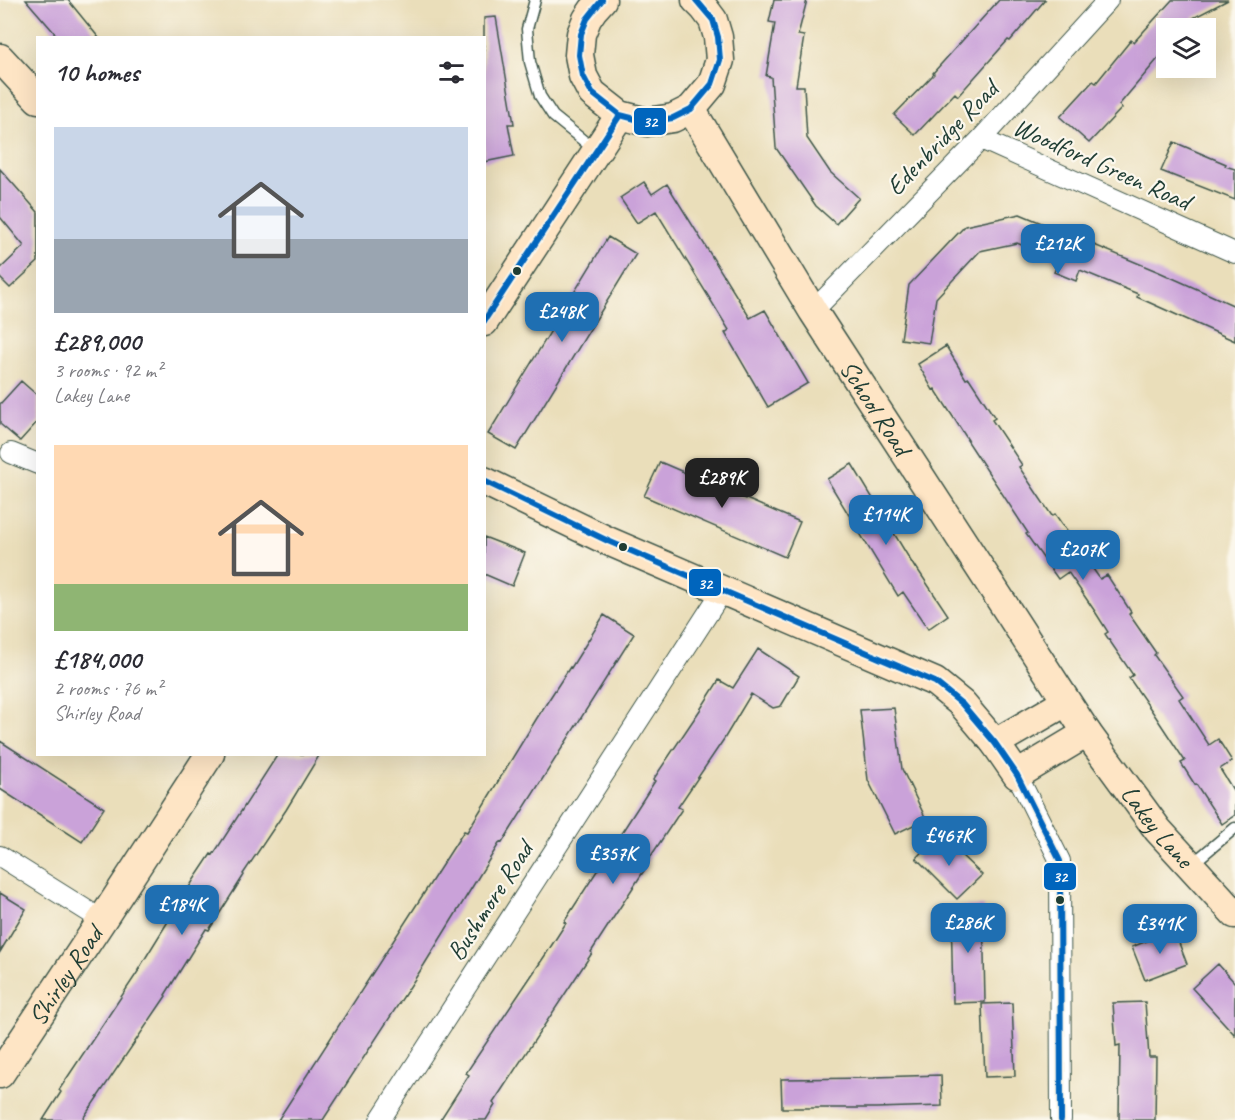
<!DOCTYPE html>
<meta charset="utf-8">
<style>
body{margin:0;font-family:Caveat,sans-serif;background:#f2f2f3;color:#2b2b33;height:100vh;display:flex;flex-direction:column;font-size:22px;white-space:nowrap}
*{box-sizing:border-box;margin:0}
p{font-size:20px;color:#7c7c81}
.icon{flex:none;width:33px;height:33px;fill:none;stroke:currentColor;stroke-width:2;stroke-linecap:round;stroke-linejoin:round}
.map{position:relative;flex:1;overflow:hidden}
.panel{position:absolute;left:36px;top:36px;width:450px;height:720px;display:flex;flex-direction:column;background:#fff;border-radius:0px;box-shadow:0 6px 24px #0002}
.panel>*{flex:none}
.buttons{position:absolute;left:1156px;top:18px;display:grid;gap:12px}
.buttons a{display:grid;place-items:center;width:60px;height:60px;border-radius:0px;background:#fff;box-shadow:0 6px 24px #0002;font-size:30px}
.price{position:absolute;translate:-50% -51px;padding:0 14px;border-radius:12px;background:#1f6fb2;color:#fff;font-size:20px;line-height:39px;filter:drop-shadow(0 2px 3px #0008)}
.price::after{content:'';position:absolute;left:50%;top:36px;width:18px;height:14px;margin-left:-9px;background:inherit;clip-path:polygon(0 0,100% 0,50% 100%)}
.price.active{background:#222;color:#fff}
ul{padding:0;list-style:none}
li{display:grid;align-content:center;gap:12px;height:318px;padding:0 18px}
li span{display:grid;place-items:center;height:186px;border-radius:0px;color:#555}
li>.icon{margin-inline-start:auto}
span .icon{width:108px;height:108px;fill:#fffc;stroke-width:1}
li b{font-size:26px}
h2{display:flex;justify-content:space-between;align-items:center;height:72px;padding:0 18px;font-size:26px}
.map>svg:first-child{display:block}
.building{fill:#caa2d9}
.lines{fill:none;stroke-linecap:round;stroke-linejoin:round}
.lane-casing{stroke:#3d5548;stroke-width:13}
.street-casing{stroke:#3d5548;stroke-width:22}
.secondary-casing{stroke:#3d5548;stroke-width:31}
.lane{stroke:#fff;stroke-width:10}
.street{stroke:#fff;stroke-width:20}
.secondary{stroke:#fee5c5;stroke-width:28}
.bus-1-casing{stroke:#fbf7ec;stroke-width:10}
.bus-1{stroke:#0065bd;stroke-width:6}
.bus-dot{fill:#1f3d34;stroke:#fbf7ec;stroke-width:2}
.labels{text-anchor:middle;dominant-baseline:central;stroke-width:4.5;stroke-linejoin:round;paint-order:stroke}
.street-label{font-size:26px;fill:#1f3d34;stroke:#fbf7ec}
.line-badge{stroke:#fbf7ec;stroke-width:2}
.badge-label{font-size:16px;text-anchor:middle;font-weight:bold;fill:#fff}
</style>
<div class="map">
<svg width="1235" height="1120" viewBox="0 0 1235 1120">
<rect width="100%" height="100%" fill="#fbf7ec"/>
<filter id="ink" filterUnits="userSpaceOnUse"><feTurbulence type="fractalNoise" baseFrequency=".0167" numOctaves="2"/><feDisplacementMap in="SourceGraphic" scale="12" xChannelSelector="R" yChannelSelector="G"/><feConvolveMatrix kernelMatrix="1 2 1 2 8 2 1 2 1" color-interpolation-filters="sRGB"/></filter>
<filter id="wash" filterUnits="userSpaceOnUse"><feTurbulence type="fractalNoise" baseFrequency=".008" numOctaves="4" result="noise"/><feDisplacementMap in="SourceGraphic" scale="24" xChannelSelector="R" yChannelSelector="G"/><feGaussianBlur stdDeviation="1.35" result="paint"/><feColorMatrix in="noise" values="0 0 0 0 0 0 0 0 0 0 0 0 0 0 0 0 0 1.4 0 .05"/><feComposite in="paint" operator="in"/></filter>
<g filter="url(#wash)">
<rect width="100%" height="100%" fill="#eadeba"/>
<g id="blocks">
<path class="building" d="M26 0H68L99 38H59Z
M774 0H807L798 35 804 36 796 86H804L807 138 830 172 859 198 836 224 816 206 776 148 771 77 766 76 775 23 769 22Z
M999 0H1045L1010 41 1008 40 958 96 955 93 915 135 894 115 934 74 933 73Z
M1172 0H1228L1193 18 1184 28H1167V48L1119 105 1122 108 1089 143 1060 117 1093 81 1096 83 1131 40 1134 42Z
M496 17 514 124H508L514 156 484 162V18Z
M1174 142 1226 164 1225 166 1235 169V200L1161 171Z
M0 169 38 212V262L10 288 0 278V269L24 246 0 217Z
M644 182 652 194 667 184 750 318 765 310 808 383 768 407 725 333 729 330 656 211 637 223 620 198Z
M1020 214 1159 272 1235 306V341L1137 297 1138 294 1080 270 1076 281 1054 272 1059 261 1017 243 980 251 936 298 929 343 901 339 909 285 965 226Z
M608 237 636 254 516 450 488 434Z
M946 346 966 379 969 378 995 418 992 420 1022 465 1019 467 1052 516 1055 514 1100 579 1107 575 1131 612 1129 614 1156 653 1154 655 1183 696 1179 699 1209 745 1218 739 1232 761 1220 769 1235 793V815L1222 824 1196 784 1195 785 1181 763 1185 761 1152 711 1129 678 1133 675 1105 634 1108 632 1094 610 1068 572 1058 579 1026 534 1028 533 967 440H968L935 389 933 390 918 364Z
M21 381 38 396V421L20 441 0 424V404Z
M660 462 800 522 785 557 644 496Z
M852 464 915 568 916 567 948 615 928 629 903 592 898 596 827 479Z
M484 537 525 553 512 586 484 574Z
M604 615 634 634 502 843 500 842 424 965 323 1120H278L464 831 467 832 537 718 570 667 571 668Z
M758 649 799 676 781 706 773 708 751 694 724 739 678 807 682 809 645 865 647 866 591 952 592 953 493 1103 495 1105 486 1120H440L469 1075 466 1073 546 954 566 923 564 922 655 781 653 780 700 710 719 680 733 688Z
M894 708 902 769 926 819 895 834 868 780 860 710Z
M0 741 104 808 82 842 0 789Z
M278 754H320L286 810 243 874 244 875 209 930 206 929 165 995 166 996 82 1120H43L61 1092 59 1090 139 970H138L193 881 211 854 213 855Z
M939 834 982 875 957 899 916 858Z
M0 893 26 909 0 952Z
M983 906 985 1002 953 1003 951 907Z
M1174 930 1187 964 1145 980 1132 947Z
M1218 964 1235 983V1035L1192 988Z
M1145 1002 1149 1057H1156L1155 1120H1119L1120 1045 1116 1046 1113 1003Z
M1012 1003 1015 1076 985 1077 982 1004Z
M941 1075 942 1106 876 1108H782L781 1079 875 1078V1077Z"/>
</g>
</g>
<g filter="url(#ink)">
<use href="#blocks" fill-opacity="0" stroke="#3d5548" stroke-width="1.5"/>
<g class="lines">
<g class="lane-casing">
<path id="lane" d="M535 0 527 29 530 62 540 96 553 116 595 150
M1191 865 1235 828"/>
</g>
<g class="street-casing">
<path id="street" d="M981 139 1235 253
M813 311 981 139 1108 0
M11 453 38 464
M1017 775 1060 861 1061 1120
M0 856 102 920
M380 1120 723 590"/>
</g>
<g class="secondary-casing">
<g id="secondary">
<path d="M602 0 593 10 587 19 581 34 579 55 583 76 592 93 620 115 647 122 673 118 691 109 712 84 720 60 718 37 713 20 704 8 696 0"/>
<path d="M0 58 38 99"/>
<path id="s1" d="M691 109 813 311 1087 733 1158 830 1235 914"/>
<path d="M484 322 620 115"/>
<path d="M484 481 608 541 935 682 962 704 995 743 1017 775 1087 733"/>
<path d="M995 743 1066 702"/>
<path id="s2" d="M0 1074 102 920 210 754"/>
</g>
</g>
<use href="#lane" class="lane"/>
<use href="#street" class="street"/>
<use href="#secondary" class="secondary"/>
<g class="bus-1-casing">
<path id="bus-1" d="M602 0 587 19 581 34 579 55 583 76 592 93 620 115 647 122 673 118 691 109 712 84 720 60 718 37 713 20 696 0
M484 321 620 115
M484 481 608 541 935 682 962 704 995 743 1017 775 1060 861 1061 1120"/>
</g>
<use href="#bus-1" class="bus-1"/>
</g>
</g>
<g class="bus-dot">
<circle cx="517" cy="271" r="5"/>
<circle cx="623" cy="547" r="5"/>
<circle cx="1060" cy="900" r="5"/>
</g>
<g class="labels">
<g class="street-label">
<text transform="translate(942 138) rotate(-46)">Edenbridge Road</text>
<text transform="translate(1102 164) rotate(24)">Woodford Green Road</text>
<text stroke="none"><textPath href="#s1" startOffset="351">School Road</textPath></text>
<text stroke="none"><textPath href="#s1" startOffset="856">Lakey Lane</textPath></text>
<text transform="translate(490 901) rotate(-57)">Bushmore Road</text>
<text stroke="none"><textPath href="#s2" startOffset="118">Shirley Road</textPath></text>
</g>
</g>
<g class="line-badge">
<rect x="633" y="107" width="34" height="29" rx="6" fill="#0065bd"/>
<rect x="688" y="568" width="34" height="29" rx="6" fill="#0065bd"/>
<rect x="1043" y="862" width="34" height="29" rx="6" fill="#0065bd"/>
</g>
<g class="badge-label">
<text x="650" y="127">32</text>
<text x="705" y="589">32</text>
<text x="1060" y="882">32</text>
</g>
</svg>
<div class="buttons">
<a><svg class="icon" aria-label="layers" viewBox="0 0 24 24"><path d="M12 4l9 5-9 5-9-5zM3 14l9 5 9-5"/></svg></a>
</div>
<b class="price" style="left:1058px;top:275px">£212K</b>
<b class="price" style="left:562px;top:343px">£248K</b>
<b class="price active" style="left:722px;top:509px">£289K</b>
<b class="price" style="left:886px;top:546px">£114K</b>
<b class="price" style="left:1083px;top:581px">£207K</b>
<b class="price" style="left:949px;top:867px">£467K</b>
<b class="price" style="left:613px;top:885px">£357K</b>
<b class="price" style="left:182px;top:936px">£184K</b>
<b class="price" style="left:968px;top:954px">£286K</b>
<b class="price" style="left:1160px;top:955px">£341K</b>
<section class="panel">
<h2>10 homes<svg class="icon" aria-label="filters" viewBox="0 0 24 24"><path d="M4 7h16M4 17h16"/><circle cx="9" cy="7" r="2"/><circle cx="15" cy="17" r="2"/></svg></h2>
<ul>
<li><span style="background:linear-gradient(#c9d6e8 60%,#9aa5b1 0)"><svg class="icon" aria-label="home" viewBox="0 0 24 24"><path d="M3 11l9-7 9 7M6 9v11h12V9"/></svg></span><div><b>£289,000</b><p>3 rooms · 92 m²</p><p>Lakey Lane</p></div></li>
<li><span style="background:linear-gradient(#ffd9b3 75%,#8fb573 0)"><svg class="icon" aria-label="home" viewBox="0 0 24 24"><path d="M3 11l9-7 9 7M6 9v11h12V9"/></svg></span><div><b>£184,000</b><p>2 rooms · 76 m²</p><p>Shirley Road</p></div></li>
</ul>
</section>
</div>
